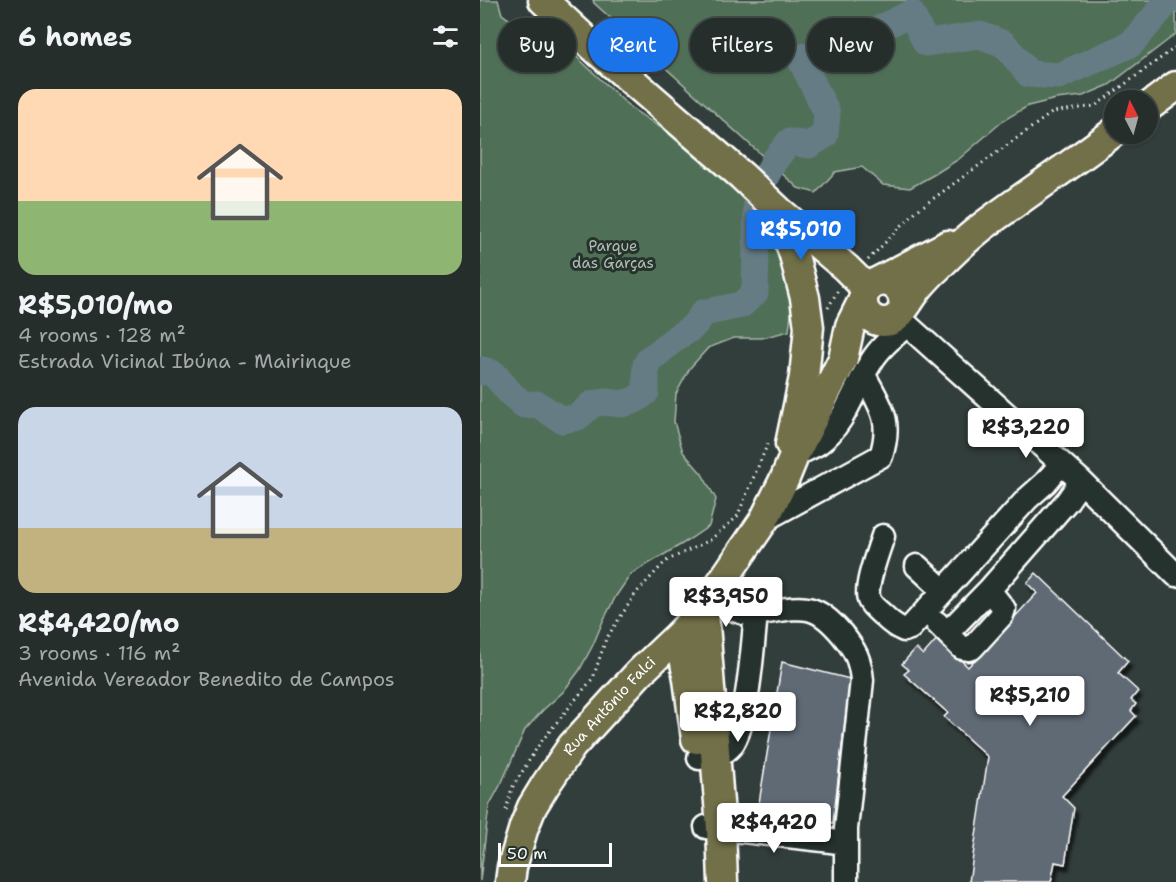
<!DOCTYPE html>
<meta charset="utf-8">
<style>
body{margin:0;font-family:"Shantell Sans",sans-serif;background:#323a38;color:#f1f3f6;height:100vh;display:flex;flex-direction:column;font-size:22px;white-space:nowrap}
*{box-sizing:border-box;margin:0}
p{font-size:20px;color:#a4a8a9}
.icon{flex:none;width:33px;height:33px;fill:none;stroke:currentColor;stroke-width:2;stroke-linecap:round;stroke-linejoin:round}
.map{position:relative;flex:1;overflow:hidden}
.panel{display:flex;flex-direction:column;background:#262e2c;width:480px}
.panel>*{flex:none}
.hud{position:absolute;left:18px;top:18px;width:570px;height:54px;display:flex;gap:12px}
.needle{width:39px;rotate:354deg}
.controls{position:absolute;left:624px;top:90px;display:grid;gap:12px}
.controls a{display:grid;place-items:center;width:54px;height:54px;border-radius:50%;background:#262e2c;box-shadow:0 2px 4px #0004,0 0 0 2px #424a48;font-size:30px}
.scale{position:absolute;left:18px;bottom:15px;width:114px;box-sizing:border-box;padding-left:6px;border:3px solid #fff;border-top:0;font-size:16px;line-height:21px;white-space:nowrap;color:#fff;-webkit-text-stroke:4px #26332d;paint-order:stroke}
.price{position:absolute;translate:-50% -51px;padding:0 14px;border-radius:6px;background:#fff;color:#222;font-size:20px;line-height:39px;filter:drop-shadow(0 2px 3px #0008)}
.price::after{content:'';position:absolute;left:50%;top:36px;width:18px;height:14px;margin-left:-9px;background:inherit;clip-path:polygon(0 0,100% 0,50% 100%)}
.price.on{background:#1a73e8;color:#fff}
ul{padding:0;list-style:none}
li{display:grid;align-content:center;gap:12px;height:318px;padding:0 18px}
li span{display:grid;place-items:center;height:186px;border-radius:18px;color:#555}
li>.icon{margin-inline-start:auto}
span .icon{width:108px;height:108px;fill:#fffc;stroke-width:1}
li b{font-size:26px}
h2{display:flex;justify-content:space-between;align-items:center;height:72px;padding:0 18px;font-size:26px}
.chip{padding:0 21px;border-radius:27px;background:#262e2c;box-shadow:0 2px 4px #0004,0 0 0 2px #424a48;font-size:21px;line-height:54px}
.chip.on{background:#1a73e8;color:#fff}
main{display:flex;flex:1;min-height:0}
.map>svg:first-child{display:block}
.green{fill:#506f57;stroke:#a8b7ab;stroke-width:1.5}
.lines{fill:none;stroke-linecap:round;stroke-linejoin:round}
.river{stroke:#657b85;stroke-width:27}
.building{fill:#616a74;stroke:#fff;stroke-width:1.5;filter:url(#shadow)}
.minor-casing{stroke:#fff;stroke-width:27}
.major-casing{stroke:#fff;stroke-width:33}
.path{stroke:#fff;stroke-width:3;stroke-dasharray:1.5 4.5;stroke-linecap:butt}
.minor{stroke:#26332d;stroke-width:22}
.major{stroke:#726f4a;stroke-width:28}
.labels{text-anchor:middle;dominant-baseline:central;stroke-width:6;stroke-linejoin:round;paint-order:stroke}
.park-label{font-size:15px;fill:#b0beb3;stroke:#26332d}
.street-label{font-size:15px;fill:#fff;stroke:#26332d}
</style>
<main>
<section class="panel">
<h2>6 homes<svg class="icon" aria-label="filters" viewBox="0 0 24 24"><path d="M4 7h16M4 17h16"/><circle cx="9" cy="7" r="2"/><circle cx="15" cy="17" r="2"/></svg></h2>
<ul>
<li><span style="background:linear-gradient(#ffd9b3 60%,#8fb573 0)"><svg class="icon" aria-label="home" viewBox="0 0 24 24"><path d="M3 11l9-7 9 7M6 9v11h12V9"/></svg></span><div><b>R$5,010/mo</b><p>4 rooms · 128 m²</p><p>Estrada Vicinal Ibúna - Mairinque</p></div></li>
<li><span style="background:linear-gradient(#c9d6e8 65%,#c2b280 0)"><svg class="icon" aria-label="home" viewBox="0 0 24 24"><path d="M3 11l9-7 9 7M6 9v11h12V9"/></svg></span><div><b>R$4,420/mo</b><p>3 rooms · 116 m²</p><p>Avenida Vereador Benedito de Campos</p></div></li>
</ul>
</section>
<div class="map">
<svg width="696" height="882" viewBox="0 0 696 882">
<defs>
<filter id="shadow"><feDropShadow dx="3.5" dy="6" stdDeviation="1.5" flood-color="#0009"/></filter>
</defs>
<rect width="100%" height="100%" fill="#323e3b"/>
<filter id="ink" filterUnits="userSpaceOnUse"><feTurbulence type="fractalNoise" baseFrequency=".0167" numOctaves="2"/><feDisplacementMap in="SourceGraphic" scale="12" xChannelSelector="R" yChannelSelector="G"/><feConvolveMatrix kernelMatrix="1 2 1 2 8 2 1 2 1" color-interpolation-filters="sRGB"/></filter>
<g filter="url(#ink)">
<path class="green" d="M0 0H18L22 14 29 19 59 29 82 43 151 108 241 168 261 197 279 218 299 249 312 304 309 331 282 338H254L228 348 210 368 196 394 194 422 203 452 222 474 236 499 229 526 207 541 151 574 136 596 123 621 113 645 99 671 83 692 63 710 45 730 22 782 9 806 0 881Z
M113 0H696V34L629 85 603 96 576 99 548 106 524 120 479 159 455 174 430 188 403 185 382 167 355 172 336 193 318 188 114 3Z"/>
<g class="lines">
<path class="river" d="M0 372 3 370 14 374 31 394 44 405 57 404 82 420 98 417 112 404 126 402 142 404 155 400 166 392V365L170 358 177 354 197 337 210 329 217 322 223 313 261 305 275 293 277 193 294 161 309 142 329 145 345 135 347 113 320 58 385 36 431 13 446 43 500 35 524 44 549 74 579 76 651 44 689 0"/>
</g>
<path class="building" d="M556 573 648 661 638 673 658 691 651 700 656 704 651 711 656 716 582 796 594 808 585 864 575 862 571 882H489L508 757 464 717 468 713 424 674 429 670 422 664 436 648 443 655 458 638 488 667 557 593 547 583Z
M302 662 370 679 353 823 278 809Z"/>
<g class="lines">
<g class="minor-casing">
<path id="minor" d="M417 318 427 325 601 481 696 575
M314 456C322 451 331 448 339 443 366 423 374 388 391 362 400 347 414 336 427 325
M284 520 401 456C413 419 400 406 384 375
M403 536C399 549 384 587 389 600 392 607 400 612 405 617 411 623 417 627 424 630L430 628 547 499 565 483 581 464
M437 566 463 590
M231 597C241 604 252 610 264 613 272 614 280 613 288 612 324 606 336 603 362 634 375 650 380 659 382 680L366 829V882
M457 623 482 648 488 649 492 648 522 615 524 609 509 590
M467 633 509 590 588 500 601 481
M219 758C229 757 241 756 249 748 268 731 273 641 276 613
M226 827 343 840 366 843"/>
</g>
<g class="major-casing">
<g id="major">
<path d="M63 0 120 53 262 176 299 211 366 268 387 289"/>
<path d="M668 107 696 86"/>
<path d="M300 213 314 255 325 298 329 327 324 377 310 444"/>
<path d="M395 283 468 245"/>
<path d="M423 308C428 277 386 272 383 299 381 315 398 327 413 320 420 317 432 296 438 288 444 281 450 274 457 268 470 255 483 242 497 231 510 220 524 211 538 201 570 178 603 156 634 132"/>
<path d="M223 609 225 624 241 828 243 882"/>
<path d="M200 634 208 679 216 739"/>
<path id="s1" d="M30 882 32 867 44 827 52 807 66 784 92 746 159 673 200 634 223 609 284 520 305 478 314 456 363 359 370 326 383 300"/>
</g>
</g>
<path class="path" d="M388 260 436 211 573 112 615 106 696 47
M348 308 358 290
M26 810 32 788 60 743 113 678 126 639 156 593 186 561 230 540 257 517 288 443"/>
<use href="#minor" class="minor"/>
<use href="#major" class="major"/>
</g>
</g>
<g class="labels">
<g class="park-label">
<text x="133" y="246">Parque<tspan x="133" dy="17">das Garças</tspan></text>
</g>
<g class="street-label">
<text stroke="none"><textPath href="#s1" startOffset="206">Rua Antônio Falci</textPath></text>
</g>
</g>
</svg>
<div class="controls">
<a><svg class="needle" viewBox="-14 -14 28 28"><path d="M0-13l5 13h-10z" fill="#e53935"/><path d="M0 13l5-13h-10z" fill="#a4a8a9"/></svg></a>
</div>
<div class="scale">50 m</div>
<b class="price on" style="left:321px;top:261px">R$5,010</b>
<b class="price" style="left:546px;top:459px">R$3,220</b>
<b class="price" style="left:246px;top:628px">R$3,950</b>
<b class="price" style="left:550px;top:727px">R$5,210</b>
<b class="price" style="left:258px;top:743px">R$2,820</b>
<b class="price" style="left:294px;top:854px">R$4,420</b>
<div class="hud">
<a class="chip">Buy</a>
<a class="chip on">Rent</a>
<a class="chip">Filters</a>
<a class="chip">New</a>
</div>
</div>
</main>
